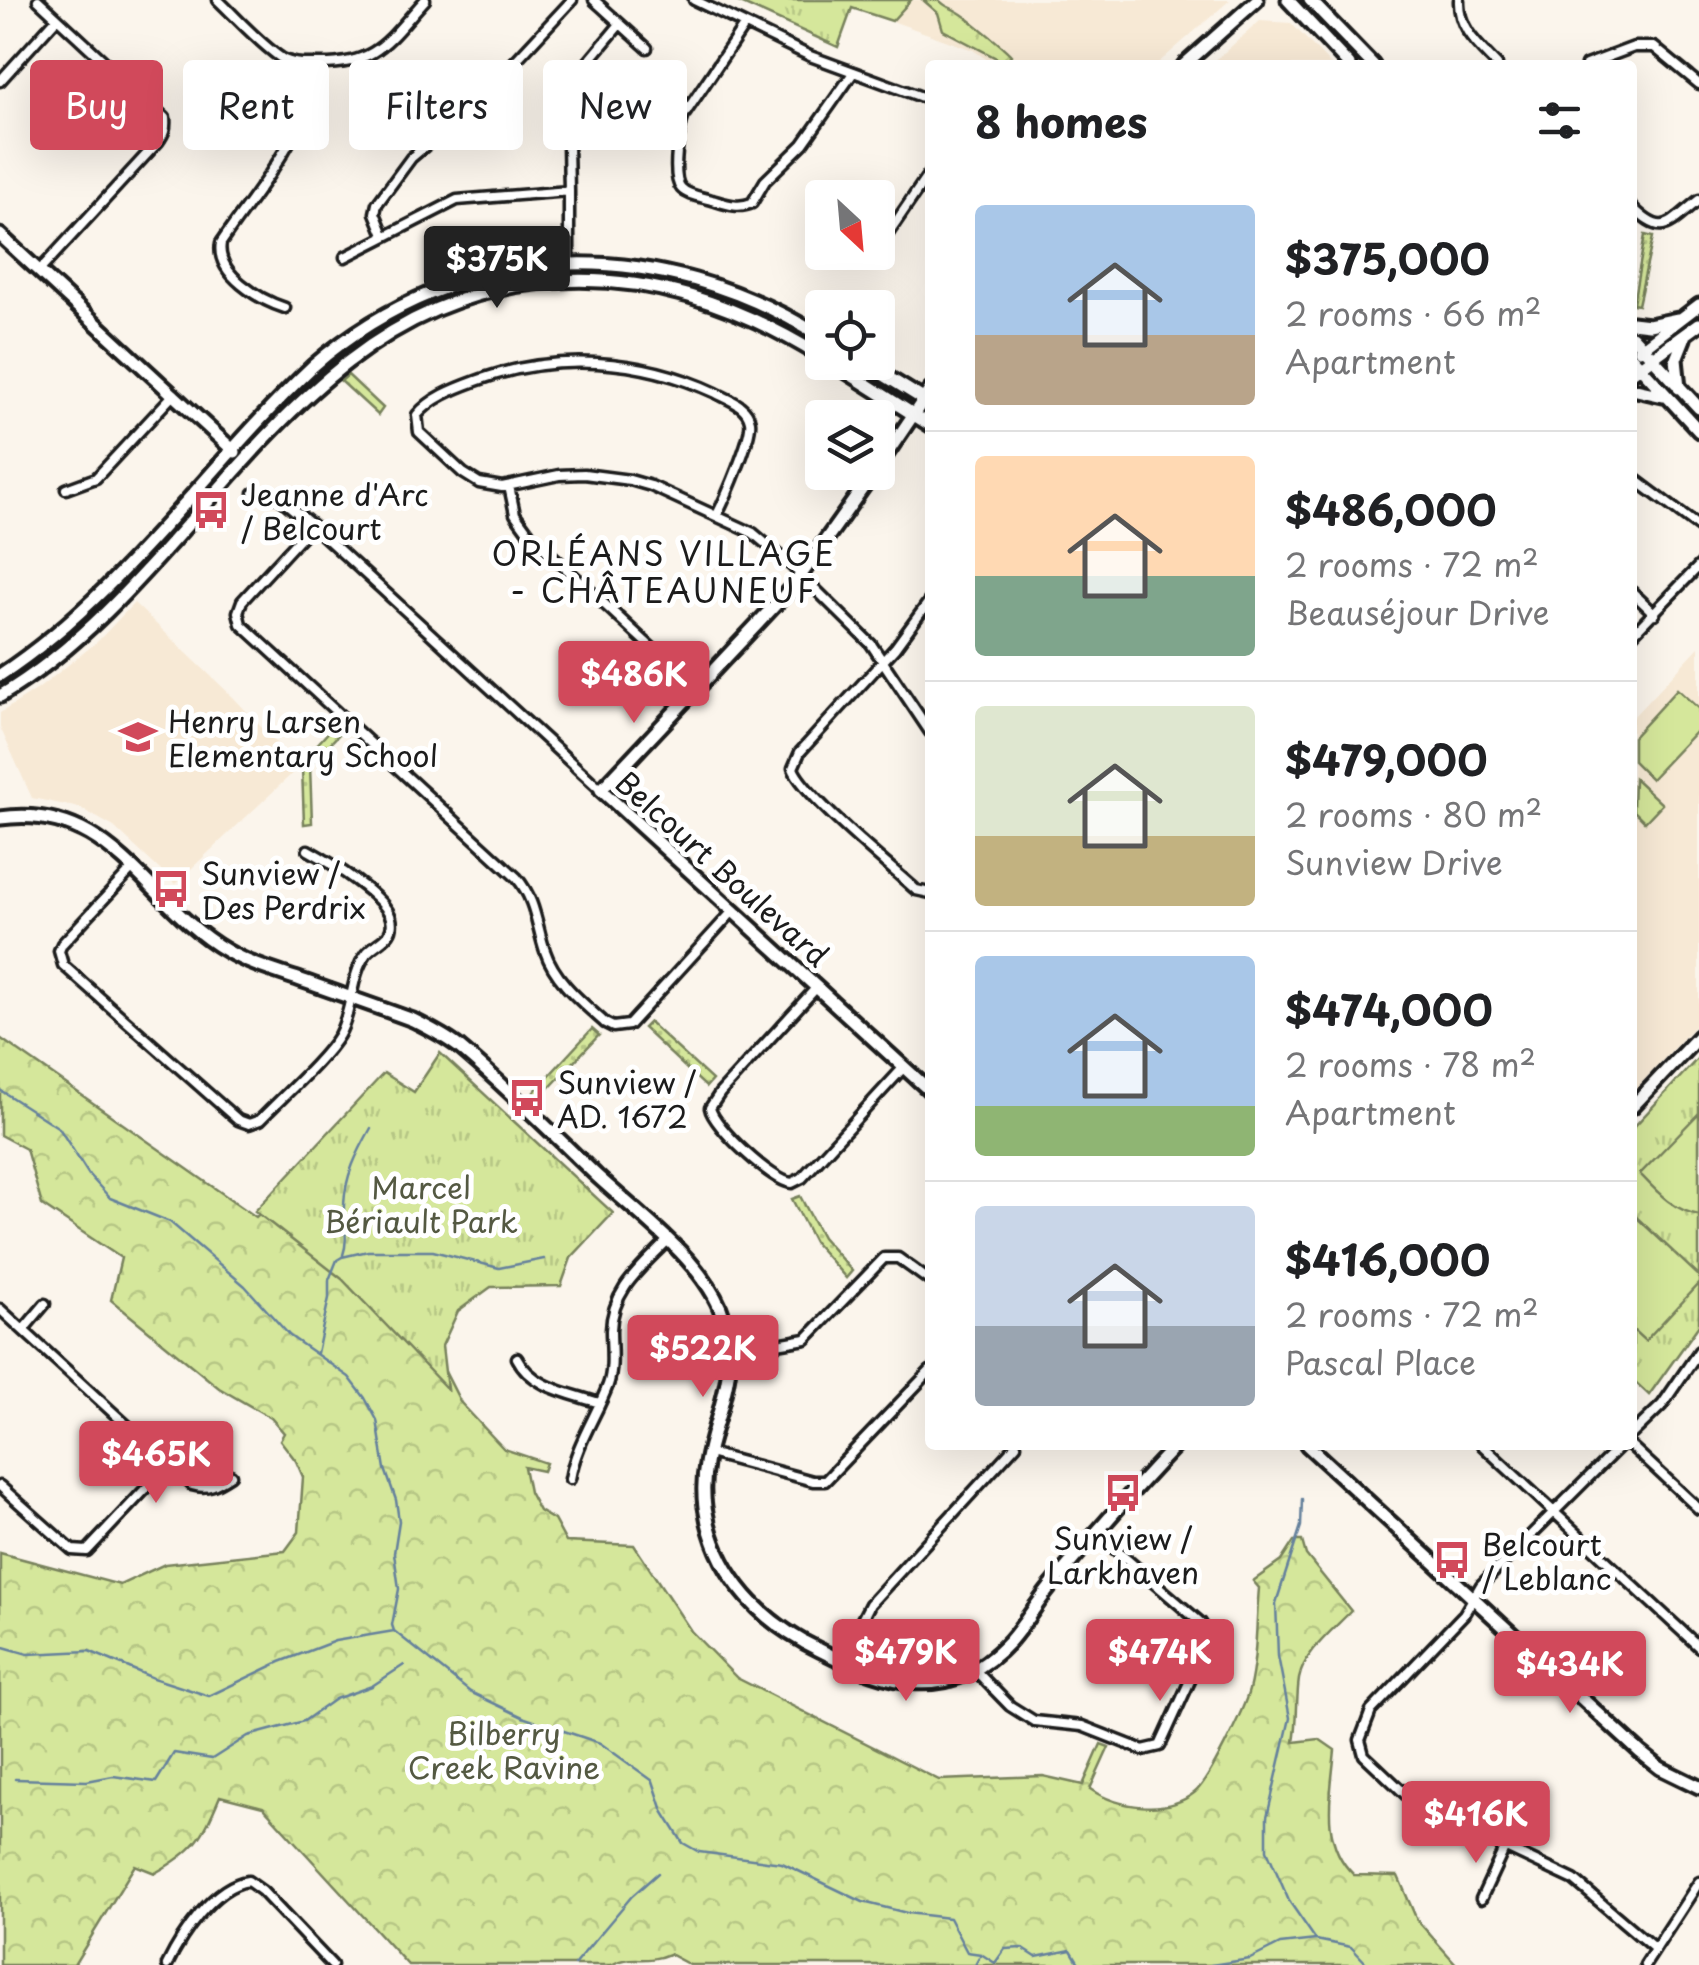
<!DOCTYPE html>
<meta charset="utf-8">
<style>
body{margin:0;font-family:"Playpen Sans",sans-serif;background:#f6f6f6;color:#202124;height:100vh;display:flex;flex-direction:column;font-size:38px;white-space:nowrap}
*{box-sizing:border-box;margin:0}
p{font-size:32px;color:#757577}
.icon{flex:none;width:55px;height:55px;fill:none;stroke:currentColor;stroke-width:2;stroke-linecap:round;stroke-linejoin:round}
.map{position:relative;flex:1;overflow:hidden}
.drawer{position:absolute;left:925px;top:60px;width:712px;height:1390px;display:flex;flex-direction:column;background:#fff;border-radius:10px;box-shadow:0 10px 40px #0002}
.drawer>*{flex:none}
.banner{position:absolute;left:30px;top:60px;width:745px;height:90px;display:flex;gap:20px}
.needle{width:65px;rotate:154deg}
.buttons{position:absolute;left:805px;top:180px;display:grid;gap:20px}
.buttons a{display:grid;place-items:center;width:90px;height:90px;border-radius:10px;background:#fff;box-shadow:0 10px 40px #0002;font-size:50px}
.price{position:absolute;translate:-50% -85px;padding:0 22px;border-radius:10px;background:#d1495b;color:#fff;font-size:32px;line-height:65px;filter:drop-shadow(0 2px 5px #0008)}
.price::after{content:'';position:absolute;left:50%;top:60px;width:30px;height:22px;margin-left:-15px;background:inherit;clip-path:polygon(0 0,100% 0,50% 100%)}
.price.on{background:#222;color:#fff}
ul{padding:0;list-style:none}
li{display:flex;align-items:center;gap:30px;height:250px;padding:0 50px}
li+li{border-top:2px solid #e0e0e0}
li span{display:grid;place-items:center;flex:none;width:280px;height:200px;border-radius:10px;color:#555}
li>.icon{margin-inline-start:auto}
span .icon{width:120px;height:120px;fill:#fffc;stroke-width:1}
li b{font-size:42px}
h2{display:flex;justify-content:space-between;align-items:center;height:120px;padding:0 50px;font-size:42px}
.pill{padding:0 35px;border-radius:10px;background:#fff;box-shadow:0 10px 40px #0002;font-size:35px;line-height:90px}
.pill.on{background:#d1495b;color:#fff}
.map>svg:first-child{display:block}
.built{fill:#f7e9d5}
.grass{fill:url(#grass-dots);stroke:#78825c;stroke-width:2.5}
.forest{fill:url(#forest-crowns);stroke:#78825c;stroke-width:2.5}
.park{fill:url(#park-tufts);stroke:#78825c;stroke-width:2.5}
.garden{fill:#d5e79b;stroke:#78825c;stroke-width:2.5}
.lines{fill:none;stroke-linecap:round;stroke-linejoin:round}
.stream{stroke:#65819c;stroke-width:2.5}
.street-casing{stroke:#1c1c1c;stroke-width:15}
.secondary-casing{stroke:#1c1c1c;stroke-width:19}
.street{stroke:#fff;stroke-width:8}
.secondary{stroke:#fff;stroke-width:11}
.labels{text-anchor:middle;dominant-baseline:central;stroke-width:10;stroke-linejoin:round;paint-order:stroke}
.poi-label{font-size:30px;fill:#1c1c1c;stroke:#fff;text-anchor:start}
.street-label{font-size:30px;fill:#1c1c1c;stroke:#fff}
.park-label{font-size:30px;fill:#545942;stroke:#fff}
.neighbourhood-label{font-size:32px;letter-spacing:2.5px;fill:#1c1c1c;stroke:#fff}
</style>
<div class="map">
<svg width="1699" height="1965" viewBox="0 0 1699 1965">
<defs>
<pattern id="grass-dots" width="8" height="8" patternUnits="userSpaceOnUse" patternTransform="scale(2.5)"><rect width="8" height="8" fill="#d5e79b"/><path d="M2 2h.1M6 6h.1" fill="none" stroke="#b6c685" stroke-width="1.8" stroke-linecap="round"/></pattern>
<pattern id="forest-crowns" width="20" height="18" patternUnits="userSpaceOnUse" patternTransform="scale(2.5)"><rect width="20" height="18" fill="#d5e79b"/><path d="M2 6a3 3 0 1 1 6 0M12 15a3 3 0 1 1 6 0" fill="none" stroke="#b6c685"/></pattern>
<pattern id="park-tufts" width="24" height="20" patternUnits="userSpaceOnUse" patternTransform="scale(2.5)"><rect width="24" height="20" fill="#d5e79b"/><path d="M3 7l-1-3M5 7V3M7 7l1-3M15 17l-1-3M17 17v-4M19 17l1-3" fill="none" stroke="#b6c685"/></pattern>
</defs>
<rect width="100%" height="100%" fill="#fbf5ec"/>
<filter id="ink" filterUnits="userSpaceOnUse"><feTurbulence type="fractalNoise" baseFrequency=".01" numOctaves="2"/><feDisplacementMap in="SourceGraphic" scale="20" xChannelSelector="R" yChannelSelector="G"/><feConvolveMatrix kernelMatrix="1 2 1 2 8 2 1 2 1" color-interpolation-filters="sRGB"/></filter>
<g filter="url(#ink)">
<path class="built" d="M911 0H1230L1156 65H995L973 50 892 21Z
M1260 21 1291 23 1331 65H1210Z
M134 603 233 697 281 748 296 770 175 884 114 827 80 808 32 798 0 727V713L38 689 97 642Z
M1699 647V1021L1633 1092 1632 718Z"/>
<path class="grass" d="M1645 235 1653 237 1638 305 1633 304Z
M348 375 383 408 378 415 341 381Z
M333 727 340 733 310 765 312 823 304 824 302 767 307 762 304 759Z
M649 1022 712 1080 706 1087 643 1028Z
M592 1029 599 1035 540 1098 534 1092Z
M800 1196 822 1237 852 1271 846 1278 814 1242 792 1199Z"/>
<path class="forest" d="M923 0H939C946 8 951 7 960 13 967 17 1005 48 1011 55L1006 63 943 30 938 13Z
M0 1038 256 1217 349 1133 477 1285 409 1313 414 1354 434 1350 461 1403 504 1449 546 1463 543 1471 524 1467 529 1492 539 1511 554 1520 566 1542 634 1545 691 1631 737 1678 939 1780 1043 1776 1083 1785 1101 1744 1109 1747 1090 1789C1118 1808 1166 1815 1194 1793 1208 1783 1244 1709 1249 1690 1257 1658 1256 1621 1259 1588L1253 1581 1281 1561 1294 1541H1302L1306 1555 1351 1611C1333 1630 1304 1652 1299 1679 1296 1699 1298 1721 1294 1742L1319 1739 1335 1750C1331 1793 1319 1842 1354 1875L1398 1876 1417 1920 1457 1965H690L669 1954C644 1965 632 1953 611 1965H408L263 1807 220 1796C202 1839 196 1850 155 1873L135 1865 74 1965H0V1553L120 1585 165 1564 285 1551 299 1532 303 1477 296 1461 280 1440 284 1433 271 1418 219 1388 111 1300 121 1258 42 1205 26 1149 0 1135Z"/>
<path class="park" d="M734 0H911L892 21 852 8 838 47Z
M440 1053 613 1213 571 1258 561 1286 491 1287 458 1311 442 1346 447 1389 342 1279 255 1211 384 1073 414 1092Z
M1699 1057V1325L1649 1395 1633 1380 1632 1129Z"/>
<path class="garden" d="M1677 689 1699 709V728L1651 779 1633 761V737Z
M1634 778 1662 804 1645 822 1633 810Z
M1699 1113V1215C1673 1210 1658 1193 1640 1174Z
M1633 1214 1699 1276V1283L1645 1341 1633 1330Z"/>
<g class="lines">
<path class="stream" d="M0 1090 59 1128 89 1175 110 1198 170 1222 245 1286 290 1336 349 1377 365 1398 377 1420 385 1469 396 1500 399 1521 394 1553 399 1589 392 1625 394 1631
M343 1255C349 1239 343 1222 344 1205 345 1176 357 1153 371 1128
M317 1353 329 1298V1280L337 1260 342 1257 368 1251H433L499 1268 544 1259
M1302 1499 1301 1526 1276 1603 1278 1656 1290 1718 1267 1817V1850L1289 1901 1316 1940
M0 1646 28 1654 89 1651 153 1678 209 1696 280 1662 335 1641 394 1631 470 1692 525 1718 600 1743 653 1781 663 1811 683 1843 699 1852 782 1863 863 1902 907 1913 949 1918 967 1952 981 1954 995 1963 1005 1949 1022 1948 1036 1957 1071 1950 1080 1965
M15 1779 87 1781 113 1776 156 1782 174 1753 212 1759 248 1736 304 1721 335 1699 372 1686 404 1665
M574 1965 632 1896 658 1873
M975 1965 981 1954
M1211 1965 1250 1959 1280 1944 1316 1940 1351 1947 1368 1965"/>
<g class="street-casing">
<path id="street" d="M38 0 165 118C166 129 164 134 158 142L39 271
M218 0C238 19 258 42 281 58 292 65 305 64 318 64 378 65 388 40 425 0
M594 0 647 48
M694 0 810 56 930 100
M1459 0C1458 29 1478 45 1497 65
M744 26 684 115C679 129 671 177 681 188 688 196 703 197 712 200 726 204 738 209 752 203L765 181 803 144 853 73
M1586 65 1634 47H1654L1699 84
M0 81 57 18
M1632 207C1664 239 1668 224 1699 200
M384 235 375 213 377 204 411 158 477 102 572 0
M878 243 887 235 930 172
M865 255 867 252
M345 257 457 200 569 191 567 98 574 79 620 24
M569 263V191
M285 308C260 300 215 274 221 243 256 190 313 131 310 64
M1632 477 1699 527
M509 486 515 514 531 536 696 689
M66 489 96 478 174 394
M254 493 276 495 312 525 601 790
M717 515C725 499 753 436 750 421 747 405 729 400 716 393 641 358 554 352 476 381 454 389 431 398 417 415L419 432 463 473 479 483 502 487 559 475 584 474 630 480 651 486 753 533 791 565 871 644 930 732
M312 525 242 601 238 612 241 624 517 878C536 901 536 924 545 951 555 981 582 1002 605 1023L613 1027 629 1025 734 910
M1632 592 1655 614
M930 600 895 648 800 752 793 768C802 794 891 867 916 890L930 893
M1632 635 1699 566
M133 868 62 944 59 951 63 965 238 1120 249 1124 260 1120C281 1098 325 1059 339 1035 353 1010 350 976 366 954 376 941 396 939 391 918 385 896 328 861 308 850
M817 987 720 1093 710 1108C713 1126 773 1182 792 1183L802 1178 904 1067
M0 1309 192 1485C208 1490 217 1484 231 1475
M23 1330 45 1304
M731 1352 806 1339 884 1258H898L930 1281
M517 1358C532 1388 570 1393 599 1403
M1632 1434 1662 1405 1699 1351
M1482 1445 1699 1647
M1621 1445 1481 1585 1464 1614 1371 1711 1360 1740 1364 1755 1419 1807 1574 1880 1655 1949
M1630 1445 1699 1509
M709 1453 813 1481H825L930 1371
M570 1479C576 1444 596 1417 608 1385 614 1368 611 1348 611 1330 612 1290 641 1268 667 1241
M0 1486 72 1550 87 1551 168 1465
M841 1661 870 1604 1016 1445
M974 1669 1010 1706 1034 1721 1082 1726 1143 1750 1160 1746 1205 1648 1208 1634 1201 1623 1096 1533
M1481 1899 1505 1847
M167 1965C181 1936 213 1886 248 1881L262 1891 332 1965
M1645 1965 1699 1882"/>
</g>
<g class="secondary-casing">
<path id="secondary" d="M1288 0 1349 65
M1310 0 1373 65
M1184 65 1257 0
M0 235 235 452
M1632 323 1649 325 1678 319
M1632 336 1699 408
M1640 350 1699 305
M1632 358 1699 431
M831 362 930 425
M863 362 928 402
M1632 373 1699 324
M1679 388 1676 359 1684 339
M1632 389 1663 396
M878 467 930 390
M874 472 793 586 601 790 930 1091
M0 675C123 594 207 466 313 366 463 236 659 234 822 337
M0 696C200 577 287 307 543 282 645 272 737 304 822 357
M0 818C113 802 145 904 227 951 249 964 274 971 298 979 337 993 375 1006 413 1020 429 1028 445 1036 459 1047 507 1087 552 1133 597 1176 637 1213 699 1258 720 1308 751 1385 695 1434 705 1507 714 1568 752 1613 804 1642 875 1679 945 1712 1010 1641 1025 1624 1036 1604 1051 1586 1091 1538 1133 1490 1176 1445
M1632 1107 1699 1036
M1307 1445 1640 1752 1660 1768 1699 1787"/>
</g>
<use href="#street" class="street"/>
<use href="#secondary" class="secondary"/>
</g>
</g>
<defs>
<g id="bus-bare" transform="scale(3)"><path d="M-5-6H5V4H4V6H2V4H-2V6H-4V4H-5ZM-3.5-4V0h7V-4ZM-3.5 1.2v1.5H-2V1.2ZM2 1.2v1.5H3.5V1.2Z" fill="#d1495b" stroke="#fff" stroke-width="2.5" paint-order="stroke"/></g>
<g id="school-bare" transform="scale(3)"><path d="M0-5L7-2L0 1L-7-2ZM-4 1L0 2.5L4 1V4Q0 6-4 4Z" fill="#d1495b" stroke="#fff" stroke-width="2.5" paint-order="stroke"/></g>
</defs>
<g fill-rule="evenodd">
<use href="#bus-bare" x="211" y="510"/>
<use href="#school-bare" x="138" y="737"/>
<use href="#bus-bare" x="171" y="889"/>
<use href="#bus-bare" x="527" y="1098"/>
<use href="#bus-bare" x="1123" y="1493"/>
<use href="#bus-bare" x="1452" y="1560"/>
</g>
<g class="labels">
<g class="poi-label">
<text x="241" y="493">Jeanne d'Arc<tspan x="241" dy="34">/ Belcourt</tspan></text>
<text x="168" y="720">Henry Larsen<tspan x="168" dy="34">Elementary School</tspan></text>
<text x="201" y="872">Sunview /<tspan x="201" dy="34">Des Perdrix</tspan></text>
<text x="557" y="1081">Sunview /<tspan x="557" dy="34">AD. 1672</tspan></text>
<text x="1123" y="1537" text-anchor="middle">Sunview /<tspan x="1123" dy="34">Larkhaven</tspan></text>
<text x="1482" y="1543">Belcourt<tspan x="1482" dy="34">/ Leblanc</tspan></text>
</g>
<g class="street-label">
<text transform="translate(723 868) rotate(42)">Belcourt Boulevard</text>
</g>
<g class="park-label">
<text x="421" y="1186">Marcel<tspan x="421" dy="34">Bériault Park</tspan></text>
<text x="504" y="1732">Bilberry<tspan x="504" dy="34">Creek Ravine</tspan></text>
</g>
<g class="neighbourhood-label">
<text x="664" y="553">ORLÉANS VILLAGE<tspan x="664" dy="37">- CHÂTEAUNEUF</tspan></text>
</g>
</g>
</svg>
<div class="buttons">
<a><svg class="needle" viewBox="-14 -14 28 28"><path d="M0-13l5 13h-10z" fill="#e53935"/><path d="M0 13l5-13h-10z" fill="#757577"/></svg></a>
<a><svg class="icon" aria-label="locate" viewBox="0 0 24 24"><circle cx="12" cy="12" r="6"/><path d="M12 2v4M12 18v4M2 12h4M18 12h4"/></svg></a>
<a><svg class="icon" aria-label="layers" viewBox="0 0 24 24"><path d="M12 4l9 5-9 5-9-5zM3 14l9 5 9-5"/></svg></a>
</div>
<b class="price on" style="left:497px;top:311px">$375K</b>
<b class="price" style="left:634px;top:726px">$486K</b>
<b class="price" style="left:703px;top:1400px">$522K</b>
<b class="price" style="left:156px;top:1506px">$465K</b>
<b class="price" style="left:906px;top:1704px">$479K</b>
<b class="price" style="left:1160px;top:1704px">$474K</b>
<b class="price" style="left:1570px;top:1716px">$434K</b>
<b class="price" style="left:1476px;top:1866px">$416K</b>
<div class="banner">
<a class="pill on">Buy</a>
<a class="pill">Rent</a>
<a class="pill">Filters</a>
<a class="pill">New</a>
</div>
<section class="drawer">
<h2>8 homes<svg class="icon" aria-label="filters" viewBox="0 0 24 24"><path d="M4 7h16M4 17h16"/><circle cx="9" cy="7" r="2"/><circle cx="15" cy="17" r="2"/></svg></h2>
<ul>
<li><span style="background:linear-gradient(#a9c7e8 65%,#b9a48a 0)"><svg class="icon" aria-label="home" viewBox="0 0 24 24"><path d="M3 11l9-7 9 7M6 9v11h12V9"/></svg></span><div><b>$375,000</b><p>2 rooms · 66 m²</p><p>Apartment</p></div></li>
<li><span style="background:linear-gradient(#ffd9b3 60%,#7fa58c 0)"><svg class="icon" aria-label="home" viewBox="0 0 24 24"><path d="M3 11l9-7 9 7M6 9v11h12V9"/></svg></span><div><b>$486,000</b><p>2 rooms · 72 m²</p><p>Beauséjour Drive</p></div></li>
<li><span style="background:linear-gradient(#dfe7d0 65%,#c2b280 0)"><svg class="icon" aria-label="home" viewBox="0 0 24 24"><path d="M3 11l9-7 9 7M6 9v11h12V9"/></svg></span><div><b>$479,000</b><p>2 rooms · 80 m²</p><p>Sunview Drive</p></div></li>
<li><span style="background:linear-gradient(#a9c7e8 75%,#8fb573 0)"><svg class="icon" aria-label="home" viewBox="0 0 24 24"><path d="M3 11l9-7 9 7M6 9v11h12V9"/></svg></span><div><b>$474,000</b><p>2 rooms · 78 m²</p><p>Apartment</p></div></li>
<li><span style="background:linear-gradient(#c9d6e8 60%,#9aa5b1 0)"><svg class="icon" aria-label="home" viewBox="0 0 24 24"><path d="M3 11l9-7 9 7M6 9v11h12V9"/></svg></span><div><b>$416,000</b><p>2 rooms · 72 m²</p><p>Pascal Place</p></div></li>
</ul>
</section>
</div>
